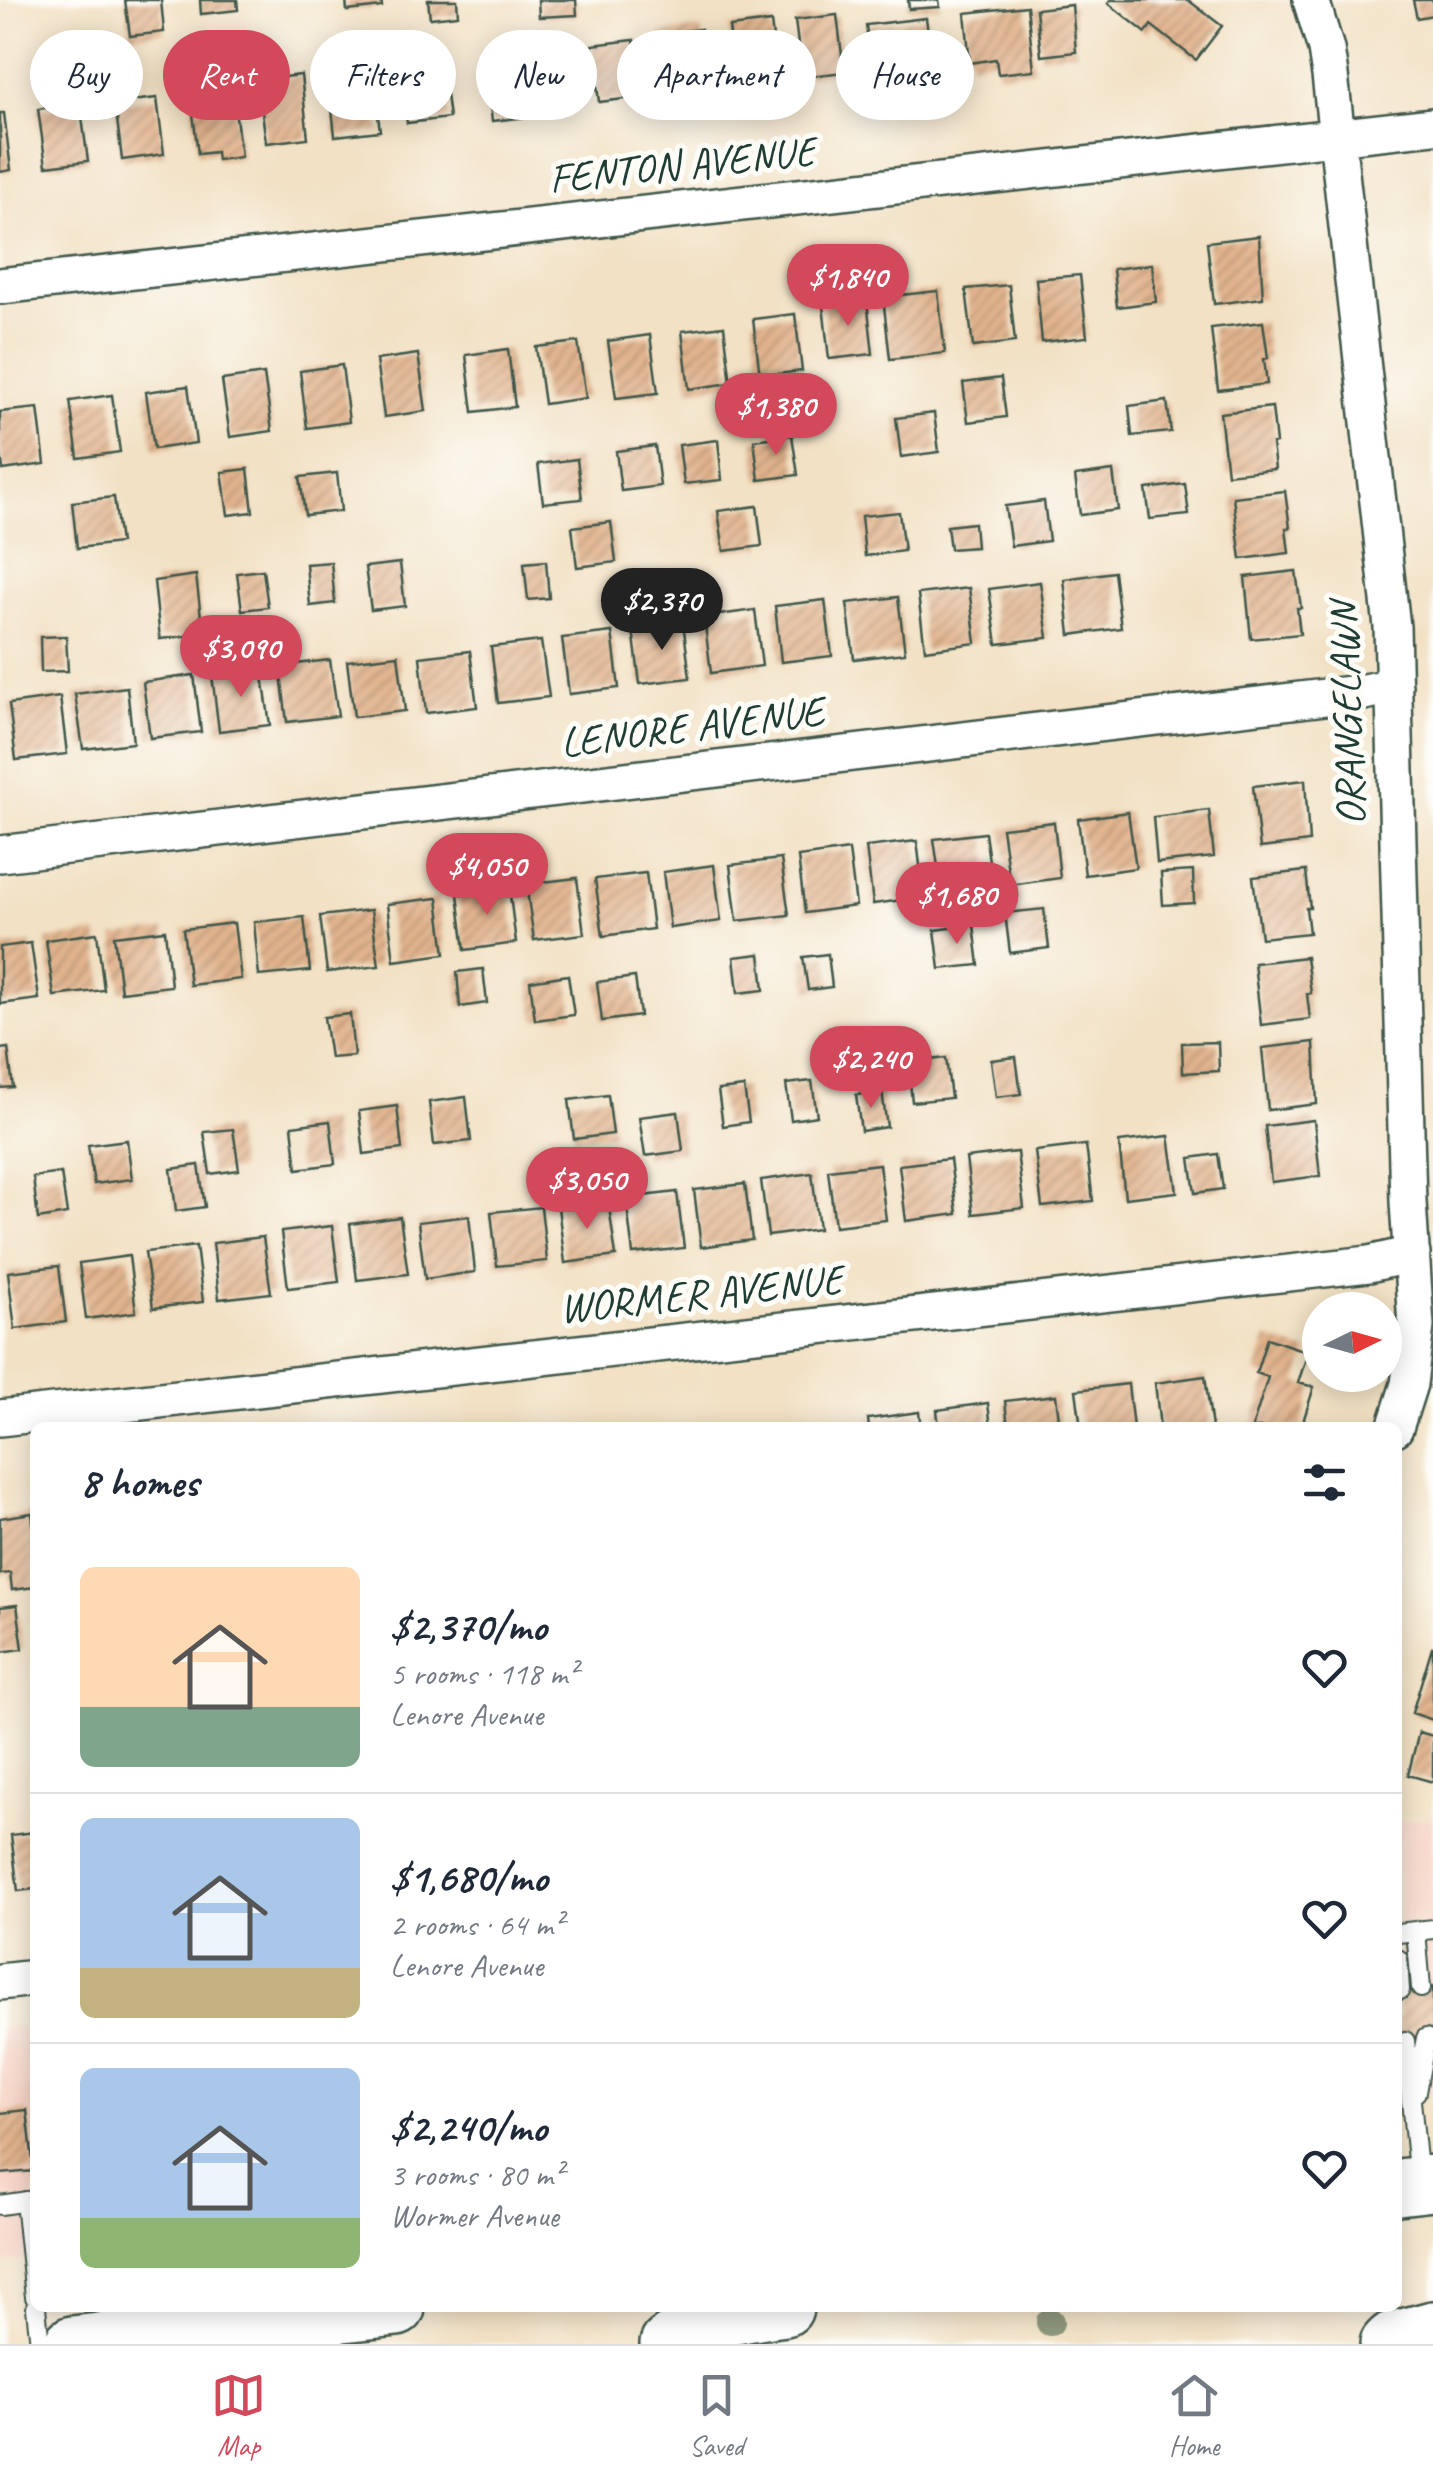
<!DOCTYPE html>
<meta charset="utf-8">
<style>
body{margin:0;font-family:Caveat,sans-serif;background:#f6f6f7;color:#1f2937;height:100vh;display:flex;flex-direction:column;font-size:38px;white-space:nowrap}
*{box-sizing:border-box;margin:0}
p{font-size:32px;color:#747a83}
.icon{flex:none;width:55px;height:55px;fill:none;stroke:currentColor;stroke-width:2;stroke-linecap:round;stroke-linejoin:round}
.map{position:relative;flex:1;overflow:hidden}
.side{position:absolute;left:30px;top:1422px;width:1372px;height:890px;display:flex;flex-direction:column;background:#fff;border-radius:15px;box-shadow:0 5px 25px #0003}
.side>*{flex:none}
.guide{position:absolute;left:30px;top:30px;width:1375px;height:90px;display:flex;gap:20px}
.needle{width:65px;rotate:85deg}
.tools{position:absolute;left:1302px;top:1292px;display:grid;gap:20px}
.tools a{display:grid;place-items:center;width:100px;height:100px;border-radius:50%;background:#fff;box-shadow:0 5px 25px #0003;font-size:50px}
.price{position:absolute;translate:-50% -85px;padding:0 22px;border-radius:35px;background:#d1495b;color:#fff;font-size:32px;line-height:65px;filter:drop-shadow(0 2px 5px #0008)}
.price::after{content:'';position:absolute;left:50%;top:60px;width:30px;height:22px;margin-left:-15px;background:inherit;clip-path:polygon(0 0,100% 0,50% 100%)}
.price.current{background:#222;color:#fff}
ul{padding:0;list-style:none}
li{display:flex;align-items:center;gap:30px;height:250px;padding:0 50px}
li+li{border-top:2px solid #e0e1e3}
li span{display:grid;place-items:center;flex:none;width:280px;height:200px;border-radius:15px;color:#555}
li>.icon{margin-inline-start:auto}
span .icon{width:120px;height:120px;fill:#fffc;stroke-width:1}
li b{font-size:42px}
h2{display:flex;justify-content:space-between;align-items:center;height:120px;padding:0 50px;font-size:42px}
.tag{padding:0 35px;border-radius:45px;background:#fff;box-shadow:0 5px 25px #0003;font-size:35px;line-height:90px}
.tag.current{background:#d1495b;color:#fff}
.tab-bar{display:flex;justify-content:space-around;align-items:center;height:140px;border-top:2px solid #e0e1e3;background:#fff;font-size:28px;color:#747a83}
.tab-bar a{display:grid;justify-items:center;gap:5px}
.tab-bar .current{color:#d1495b}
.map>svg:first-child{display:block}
.built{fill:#f6d2c3}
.building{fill:url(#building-hatch)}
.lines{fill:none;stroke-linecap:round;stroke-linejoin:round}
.lane-casing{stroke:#3f564a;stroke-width:22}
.street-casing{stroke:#3f564a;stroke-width:40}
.primary-casing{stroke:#3f564a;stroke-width:60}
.lane{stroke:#fff;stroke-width:18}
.street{stroke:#fff;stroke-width:35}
.primary{stroke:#fff;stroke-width:55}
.tree{fill:#8e987d}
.labels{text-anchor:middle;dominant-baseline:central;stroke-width:10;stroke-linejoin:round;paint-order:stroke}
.street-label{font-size:42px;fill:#1f3d34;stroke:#fdfcf7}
</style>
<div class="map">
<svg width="1433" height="2344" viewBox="0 0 1433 2344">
<defs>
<pattern id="building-hatch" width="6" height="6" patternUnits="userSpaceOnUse" patternTransform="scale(2.5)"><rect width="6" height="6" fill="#e2b48e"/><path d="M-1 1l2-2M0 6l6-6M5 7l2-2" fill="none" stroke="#b79475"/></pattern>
</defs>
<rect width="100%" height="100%" fill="#fdfcf7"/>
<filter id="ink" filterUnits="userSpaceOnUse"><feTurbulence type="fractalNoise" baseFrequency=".01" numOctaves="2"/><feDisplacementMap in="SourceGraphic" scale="20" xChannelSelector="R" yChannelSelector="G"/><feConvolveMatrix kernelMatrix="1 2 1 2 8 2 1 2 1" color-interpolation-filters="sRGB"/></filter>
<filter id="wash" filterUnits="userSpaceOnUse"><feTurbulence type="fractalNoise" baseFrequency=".0048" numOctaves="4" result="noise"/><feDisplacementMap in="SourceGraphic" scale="40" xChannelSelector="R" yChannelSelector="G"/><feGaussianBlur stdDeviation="2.25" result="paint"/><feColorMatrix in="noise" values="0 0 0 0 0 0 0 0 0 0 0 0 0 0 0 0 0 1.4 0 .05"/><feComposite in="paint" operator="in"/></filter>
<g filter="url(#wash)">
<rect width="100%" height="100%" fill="#f2e1c4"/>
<path class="built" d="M1433 1818V2096L1398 2101V1822Z
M35 2024V2259L0 2263V2029Z"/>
<g id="blocks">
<path class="building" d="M125 0H161L164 32 130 36Z
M200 0H237L238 10 201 14Z
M346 0H381L382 7 347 11Z
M428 0H457L458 15 430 18Z
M538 0H576L577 15 539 17Z
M908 0H939L940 7 909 9Z
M1110 0H1188L1222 26 1196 60 1151 25 1146 33 1108 3Z
M1413 0H1433V15L1417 18Z
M1072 5 1076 52 1041 56 1036 9Z
M1027 6 1034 70 998 74 996 59 970 63 965 13Z
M837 15 844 72 802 77 795 20Z
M926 18 933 69 872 76 866 25Z
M771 22 778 79 736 84 729 27Z
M701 29 708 86 666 91 659 34Z
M634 40 641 97 599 102 592 45Z
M556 45 564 113 492 121 484 54Z
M441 55 449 118 407 123 399 60Z
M372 67 380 131 335 136 328 72Z
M301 75 308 138 266 143 258 80Z
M233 92 241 157 217 160 216 152 198 154 191 97Z
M157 98 164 154 122 160 115 103Z
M80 103 88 161 46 166 38 109Z
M0 113H4L11 170 0 172Z
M1259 236 1263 298 1214 304 1207 242Z
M1152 264 1156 302 1117 307 1113 269Z
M1080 275 1087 337 1042 342 1036 279Z
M1009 285 1015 342 973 347 966 289Z
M938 291 945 353 890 359 883 297Z
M867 300 873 354 829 359 823 305Z
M795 314 802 371 760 376 753 319Z
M1263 322 1268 358 1264 359 1267 384 1218 390 1211 328Z
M724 326 731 383 689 389 682 331Z
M650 335 658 393 616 398 608 341Z
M578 342 586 398 544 404 536 347Z
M508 349 515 407 473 412 466 355Z
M418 354 426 411 384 417 376 360Z
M342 365 349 422 307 428 300 371Z
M264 374 272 431 230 437 222 380Z
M1001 378 1006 417 968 422 963 383Z
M188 386 196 443 154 449 146 392Z
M112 395 120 452 78 458 70 401Z
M1167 401 1171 432 1132 436 1129 406Z
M1272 407 1276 443 1272 444 1275 469 1227 474 1220 413Z
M38 408 45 464 3 470 0 446V412Z
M934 413 939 452 901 457 896 418Z
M792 435 798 475 759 480 754 440Z
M718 440 722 480 684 484 679 445Z
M655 446 660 486 621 491 616 451Z
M577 459 582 499 543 503 538 464Z
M248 469 253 512 228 515 222 472Z
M1113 471 1118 510 1080 515 1075 476Z
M337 473 341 511 305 515 300 477Z
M1185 484 1189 515 1150 519 1146 489Z
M1285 491 1290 528H1286L1289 553 1241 559 1233 497Z
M114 497 120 543 77 548 72 502Z
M1044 501 1049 541 1011 546 1005 506Z
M757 506 762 546 724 551 718 511Z
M899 512 904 551 865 556 861 516Z
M611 522 616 562 577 567 572 527Z
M974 523 976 547 950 549 947 526Z
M546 561 549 598 528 600 524 563Z
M331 562 335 603 310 606 306 564Z
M400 563 405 606 371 610 365 567Z
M263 570 268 607 242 610 237 573Z
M1296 571 1301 608H1297L1300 634 1251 639 1245 577Z
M1114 572 1121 628 1070 635 1064 579Z
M196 575 203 634 160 639 154 581Z
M1040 582 1048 638 997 644 989 589Z
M969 588 976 643 925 650 918 594Z
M898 597 905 653 854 659 847 603Z
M825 600 832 656 781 662 775 606Z
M755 610 762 666 711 673 704 617Z
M683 622 690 678 640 684 633 629Z
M612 632 619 688 569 694 562 638Z
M66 636 68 671 41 672 40 637Z
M541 641 549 697 498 703 491 647Z
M470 651 477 707 426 713 420 657Z
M398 655 405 711 354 717 347 661Z
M330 660 338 716 287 722 280 666Z
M262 669 270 725 219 731 212 675Z
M194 675 201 732 150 738 143 682Z
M127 687 133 743 83 749 75 694Z
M60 697 67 754 16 760 9 704Z
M1305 780 1309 842 1260 848 1253 786Z
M1209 810 1214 857 1157 863 1153 817Z
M1128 812 1136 868 1085 875 1078 819Z
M1054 822 1060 878 1010 885 1002 828Z
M985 833 993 889 942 895 934 839Z
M917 841 924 897 873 904 866 847Z
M849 850 856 906 805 913 798 857Z
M781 859 789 915 737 921 730 865Z
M714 865 721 921 670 928 663 872Z
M1193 871 1194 903 1163 905 1161 873Z
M1306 871 1310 908H1306L1309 933 1261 938 1253 877Z
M646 873 653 929 603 936 595 879Z
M577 878 584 934 534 940 526 884Z
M509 887 516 943 465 950 458 894Z
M438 898 445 954 394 961 387 904Z
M1044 909 1049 948 1010 953 1005 913Z
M371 910 379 966 327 972 320 916Z
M304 917 310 971 259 976 254 922Z
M234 923 241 979 190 985 183 929Z
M974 925 979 965 940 969 935 930Z
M165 930 171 986 121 992 114 936Z
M97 933 104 990 54 996 46 940Z
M31 943 39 999 0 1004V947Z
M760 954 764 990 738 993 734 957Z
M828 954 832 987 808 990 803 957Z
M1306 957 1311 993 1307 994 1310 1019 1261 1025 1254 963Z
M483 969 487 1003 460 1007 457 972Z
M568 975 574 1015 535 1020 530 981Z
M635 977 640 1016 602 1021 597 982Z
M350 1014 354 1056 330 1058 324 1017Z
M1218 1042 1219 1071 1183 1073 1182 1043Z
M1314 1042 1317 1104 1268 1110 1262 1048Z
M8 1048 13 1087 0 1088V1049Z
M1016 1057 1021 1094 996 1097 991 1060Z
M946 1058 951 1098 912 1102 908 1063Z
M812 1081 817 1116 791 1120 786 1084Z
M744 1087 749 1122 723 1126 718 1090Z
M882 1091 887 1127 861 1131 856 1095Z
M608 1095 613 1134 574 1139 569 1100Z
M466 1097 471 1141 434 1145 429 1102Z
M397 1106 402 1149 364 1154 359 1111Z
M678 1112 683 1151 645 1156 639 1117Z
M1314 1120 1320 1176 1271 1182 1265 1126Z
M330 1121 335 1164 297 1169 292 1126Z
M233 1129 239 1170 210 1174 204 1132Z
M1169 1136 1177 1192 1125 1198 1119 1142Z
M127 1140 132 1179 94 1184 88 1145Z
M1086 1145 1093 1201 1042 1207 1035 1151Z
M1017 1152 1024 1208 973 1214 966 1158Z
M1218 1154 1223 1189 1195 1193 1190 1158Z
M950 1159 957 1214 906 1221 899 1165Z
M879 1164 886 1220 835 1226 828 1170Z
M199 1165 205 1207 176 1211 171 1169Z
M61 1173 67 1214 38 1219 33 1177Z
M812 1173 819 1229 768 1236 761 1180Z
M745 1184 752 1240 701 1247 694 1190Z
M677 1192 684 1248 633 1254 626 1198Z
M608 1200 616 1256 565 1263 558 1207Z
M541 1207 547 1261 497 1266 491 1212Z
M469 1216 475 1272 425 1279 418 1222Z
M400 1217 408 1274 357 1280 350 1224Z
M332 1226 339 1282 288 1288 281 1232Z
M263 1237 271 1293 219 1299 213 1243Z
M196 1246 203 1302 153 1308 145 1252Z
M129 1256 136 1312 86 1319 79 1263Z
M59 1266 66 1322 15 1329 8 1272Z
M1267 1338 1308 1352 1298 1383 1314 1387 1301 1428H1252L1268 1377 1256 1373Z
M1205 1376 1212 1428H1160L1155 1383Z
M1128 1384 1133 1428H1081L1076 1390Z
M1056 1395 1060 1428H1008L1005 1401Z
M988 1403 991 1428H939L937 1410Z
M919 1412 921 1428H869L868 1419Z
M32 1513 35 1537V1587L12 1590 10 1573 0 1574V1518Z
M17 1605 23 1649 0 1652V1607Z
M1432 1647H1433V1720L1412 1713Z
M1419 1732 1433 1736V1782L1408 1775Z
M35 1832V1889L18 1891 11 1835Z
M1433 1987V2037L1398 2042V1991Z
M27 2110 34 2171 0 2174V2113Z"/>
</g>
</g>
<g filter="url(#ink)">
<use href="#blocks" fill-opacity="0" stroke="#3f564a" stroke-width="2.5"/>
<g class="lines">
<g class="lane-casing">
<path id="lane" d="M1416 1931 1421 1988
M1398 1933 1433 1929
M1398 1959 1400 1990
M1405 2041 1419 2180
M1416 2092 1426 2038
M25 2201 35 2297
M0 2205 35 2200
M36 2308 40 2344"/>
</g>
<g class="street-casing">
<path id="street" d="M1311 0 1326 49 1330 75 1392 627 1408 1202 1416 1326 1409 1384 1395 1428
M0 286 1433 126
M0 854 1359 693 1394 686
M0 1418 1369 1264 1412 1254
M0 1982 35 1978"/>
</g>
<g class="primary-casing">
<path id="primary" d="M1398 2187 1433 2183
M72 2344 397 2308
M668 2344C700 2319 744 2314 785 2308
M1388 2344 1392 2340 1433 2329"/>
</g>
<use href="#lane" class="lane"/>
<use href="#street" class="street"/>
<use href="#primary" class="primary"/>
</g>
<circle class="tree" cx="1050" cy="2322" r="14"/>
</g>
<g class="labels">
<g class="street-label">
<text transform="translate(682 165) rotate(-6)">FENTON AVENUE</text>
<text transform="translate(1347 714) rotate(-92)">ORANGELAWN</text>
<text transform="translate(692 727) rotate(-7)">LENORE AVENUE</text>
<text transform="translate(701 1294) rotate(-6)">WORMER AVENUE</text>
</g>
</g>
</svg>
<div class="tools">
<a><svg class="needle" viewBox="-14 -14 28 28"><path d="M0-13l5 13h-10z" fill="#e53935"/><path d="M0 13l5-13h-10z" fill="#747a83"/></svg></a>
</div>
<b class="price" style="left:848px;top:329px">$1,840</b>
<b class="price" style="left:776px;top:458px">$1,380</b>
<b class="price current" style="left:662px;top:653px">$2,370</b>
<b class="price" style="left:241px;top:700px">$3,090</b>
<b class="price" style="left:487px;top:918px">$4,050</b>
<b class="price" style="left:957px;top:947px">$1,680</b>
<b class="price" style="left:871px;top:1111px">$2,240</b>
<b class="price" style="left:587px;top:1232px">$3,050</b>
<div class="guide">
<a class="tag">Buy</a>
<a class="tag current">Rent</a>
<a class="tag">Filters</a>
<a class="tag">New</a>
<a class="tag">Apartment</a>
<a class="tag">House</a>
</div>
<section class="side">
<h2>8 homes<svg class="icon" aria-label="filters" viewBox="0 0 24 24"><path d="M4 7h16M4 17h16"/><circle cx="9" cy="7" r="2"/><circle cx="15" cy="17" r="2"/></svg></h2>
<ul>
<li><span style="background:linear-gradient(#ffd9b3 70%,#7fa58c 0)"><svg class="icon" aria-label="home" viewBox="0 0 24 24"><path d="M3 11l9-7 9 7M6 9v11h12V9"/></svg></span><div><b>$2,370/mo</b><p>5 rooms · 118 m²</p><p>Lenore Avenue</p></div><svg class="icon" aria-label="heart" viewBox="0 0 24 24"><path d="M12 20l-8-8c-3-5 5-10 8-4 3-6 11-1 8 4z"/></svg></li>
<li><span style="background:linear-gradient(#a9c7e8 75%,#c2b280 0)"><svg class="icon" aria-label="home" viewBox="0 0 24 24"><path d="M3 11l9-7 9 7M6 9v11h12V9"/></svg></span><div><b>$1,680/mo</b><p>2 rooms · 64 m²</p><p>Lenore Avenue</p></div><svg class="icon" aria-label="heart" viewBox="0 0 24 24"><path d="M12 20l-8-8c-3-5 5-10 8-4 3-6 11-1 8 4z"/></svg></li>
<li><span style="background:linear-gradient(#a9c7e8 75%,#8fb573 0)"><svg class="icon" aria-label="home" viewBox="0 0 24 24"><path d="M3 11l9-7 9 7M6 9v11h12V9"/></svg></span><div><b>$2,240/mo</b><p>3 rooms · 80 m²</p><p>Wormer Avenue</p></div><svg class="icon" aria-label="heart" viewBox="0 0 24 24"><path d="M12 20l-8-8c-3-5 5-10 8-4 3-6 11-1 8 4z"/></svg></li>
</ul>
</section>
</div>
<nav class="tab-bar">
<a class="current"><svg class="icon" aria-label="map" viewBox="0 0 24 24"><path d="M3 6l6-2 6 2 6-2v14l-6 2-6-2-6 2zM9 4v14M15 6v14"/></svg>Map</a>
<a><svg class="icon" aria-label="saved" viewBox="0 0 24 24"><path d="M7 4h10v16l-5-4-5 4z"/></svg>Saved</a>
<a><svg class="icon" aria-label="home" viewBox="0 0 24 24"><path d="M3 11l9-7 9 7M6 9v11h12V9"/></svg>Home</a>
</nav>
